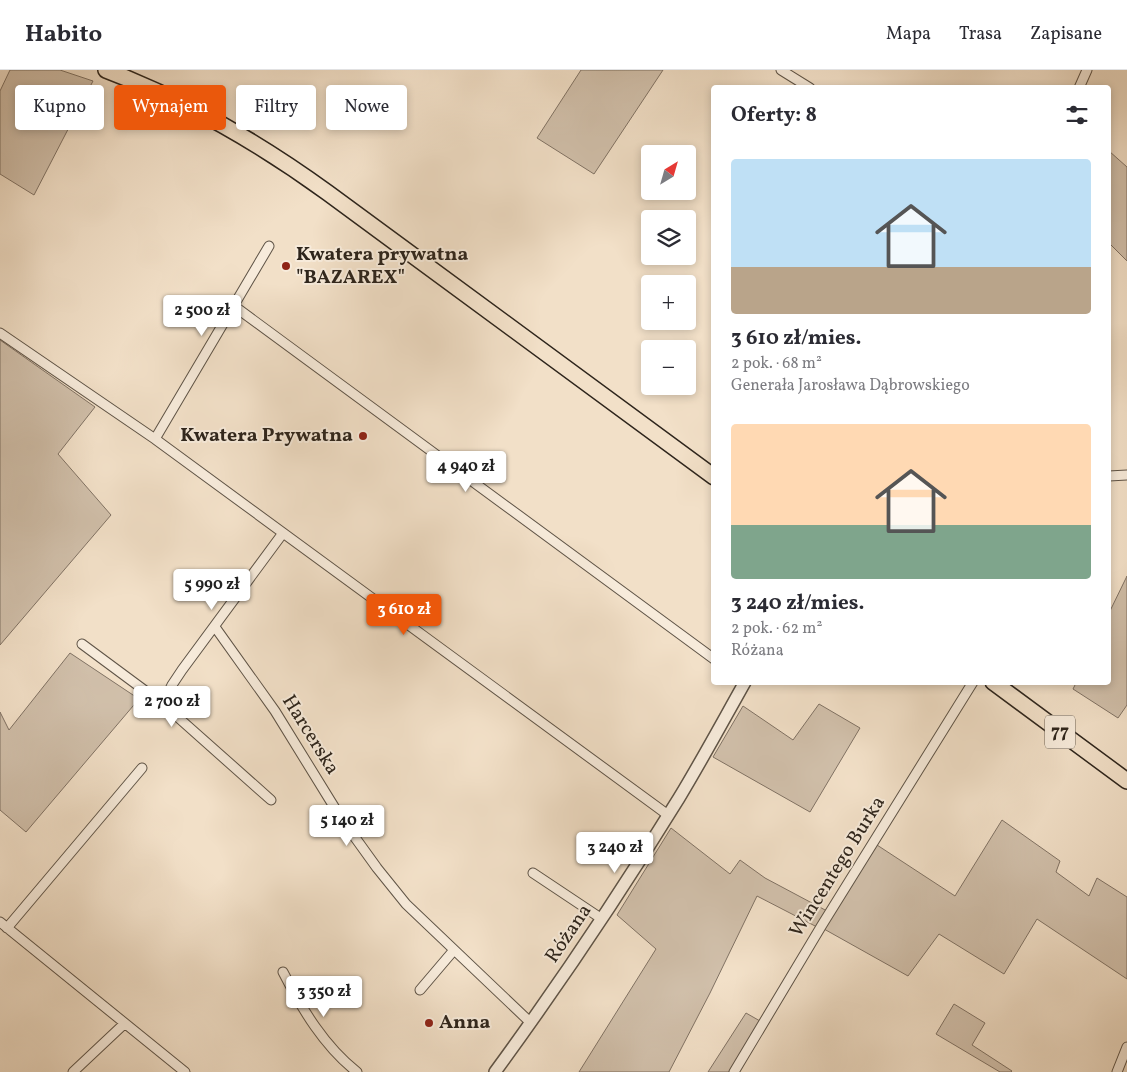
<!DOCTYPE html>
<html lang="pl">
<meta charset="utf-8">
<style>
body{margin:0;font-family:Vollkorn,serif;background:#f7f7f7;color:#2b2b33;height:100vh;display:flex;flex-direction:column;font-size:19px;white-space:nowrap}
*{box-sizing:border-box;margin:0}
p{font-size:16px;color:#7c7c81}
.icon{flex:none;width:28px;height:28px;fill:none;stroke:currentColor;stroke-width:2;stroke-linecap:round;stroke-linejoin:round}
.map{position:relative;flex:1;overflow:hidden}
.sheet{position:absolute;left:711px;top:15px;width:400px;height:600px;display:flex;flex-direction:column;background:#fff;border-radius:5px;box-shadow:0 2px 8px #0003}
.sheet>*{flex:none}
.top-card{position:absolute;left:15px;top:15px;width:475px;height:45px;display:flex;gap:10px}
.needle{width:32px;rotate:37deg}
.fabs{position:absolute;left:641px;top:75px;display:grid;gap:10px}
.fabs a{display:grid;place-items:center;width:55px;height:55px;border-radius:5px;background:#fff;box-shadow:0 2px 8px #0003;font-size:25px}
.price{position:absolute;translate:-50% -42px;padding:0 11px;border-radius:5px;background:#fff;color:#222;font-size:16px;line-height:32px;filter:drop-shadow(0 1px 2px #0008)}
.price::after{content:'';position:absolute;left:50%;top:30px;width:15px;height:11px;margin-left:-8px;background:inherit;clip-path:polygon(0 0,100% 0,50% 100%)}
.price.current{background:#ea580c;color:#fff}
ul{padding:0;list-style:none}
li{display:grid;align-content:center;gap:10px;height:265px;padding:0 20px}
li span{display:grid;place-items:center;height:155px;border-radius:5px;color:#555}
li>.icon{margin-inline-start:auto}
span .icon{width:90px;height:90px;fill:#fffc;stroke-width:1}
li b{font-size:21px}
h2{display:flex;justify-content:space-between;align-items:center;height:60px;padding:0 20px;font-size:21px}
.chip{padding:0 18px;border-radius:5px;background:#fff;box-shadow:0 2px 8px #0003;font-size:18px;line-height:45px}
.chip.current{background:#ea580c;color:#fff}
header{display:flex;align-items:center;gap:30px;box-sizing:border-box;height:70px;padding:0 25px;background:#fff;border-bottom:1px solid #e1e1e2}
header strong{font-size:24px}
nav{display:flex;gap:28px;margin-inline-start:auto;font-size:18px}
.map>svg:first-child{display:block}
.green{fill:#d1c0ab;stroke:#807264}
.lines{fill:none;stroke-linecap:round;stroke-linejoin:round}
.minor-casing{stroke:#5f5447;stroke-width:11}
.tertiary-casing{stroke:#5f5447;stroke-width:14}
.primary-casing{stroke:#2e251c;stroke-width:18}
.minor{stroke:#f7ebdb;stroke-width:9}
.tertiary{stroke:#f7ebdb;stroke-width:11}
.primary{stroke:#f2e0c8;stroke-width:15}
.poi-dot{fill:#8f2418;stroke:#f7ebdb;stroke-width:2}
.labels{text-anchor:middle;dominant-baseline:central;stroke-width:4;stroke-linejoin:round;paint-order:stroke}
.shield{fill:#f7ebdb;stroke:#6a6055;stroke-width:1}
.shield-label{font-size:19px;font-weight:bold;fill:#2e251c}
.poi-label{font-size:20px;font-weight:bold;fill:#2e251c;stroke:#f7ebdb;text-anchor:start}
.street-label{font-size:20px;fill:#2e251c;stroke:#f7ebdb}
</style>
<header>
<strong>Habito</strong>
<nav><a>Mapa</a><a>Trasa</a><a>Zapisane</a></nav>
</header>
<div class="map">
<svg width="1127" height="1002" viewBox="0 0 1127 1002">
<rect width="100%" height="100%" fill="#f2e0c8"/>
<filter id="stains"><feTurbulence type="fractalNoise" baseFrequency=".004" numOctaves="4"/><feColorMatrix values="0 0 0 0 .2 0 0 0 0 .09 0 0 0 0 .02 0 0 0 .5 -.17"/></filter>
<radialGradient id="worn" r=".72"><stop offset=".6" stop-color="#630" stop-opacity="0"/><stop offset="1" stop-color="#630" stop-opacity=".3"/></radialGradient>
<path class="green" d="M10 0H60L93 11 34 125 0 104V21Z
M581 0H663L594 104 537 68Z
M1109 81 1127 97V191L1109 173Z
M0 270 95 337 58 384 111 445 0 575Z
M1127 506V635L1118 648 1073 619 1076 613 1109 612V543Z
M70 583 139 629 26 762 0 740V642L9 660Z
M819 634 860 658 810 742 713 687 743 636 793 670Z
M1002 750 1060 791 1056 802 1089 826 1097 808 1127 827V909L1037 849 1004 904 939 864 908 906 824 859 877 775 955 826Z
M671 758 730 804 740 790 765 808 827 841 817 857 757 826 710 923 669 1002H579L656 879 617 845Z
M954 934 985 953 972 975 1012 1001 1011 1002H1000L936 964Z
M746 943 760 951 729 1002H708Z"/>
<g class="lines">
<g class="minor-casing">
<path id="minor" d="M781 0 810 18
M1079 18 1087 0
M234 236 714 589
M0 263 155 369 668 745
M155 369 269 176
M1109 406 1127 405
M215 557 275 641 341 748 377 798 406 834 531 953
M82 574 163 634 271 730
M163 634 172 615 182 600 283 463
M533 803 602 849
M0 852 185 1002
M7 858 142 698
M283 902C302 939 324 976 357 1002
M420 920 454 880
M73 1002 124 954
M734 1002 822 855 973 612
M1117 1002 1127 977"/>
</g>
<g class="tertiary-casing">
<path id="tertiary" d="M495 1002C560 913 621 822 679 728 702 690 723 651 745 612"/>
</g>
<g class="primary-casing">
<path id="primary" d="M106 0C187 31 258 72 328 123L714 407
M993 612 1127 711"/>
</g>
<use href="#minor" class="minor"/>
<use href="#tertiary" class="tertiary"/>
<use href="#primary" class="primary"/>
</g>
<g class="poi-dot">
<circle cx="286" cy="196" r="5"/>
<circle cx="363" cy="366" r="5"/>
<circle cx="429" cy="953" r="5"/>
</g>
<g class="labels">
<rect class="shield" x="1045" y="645.5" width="30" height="33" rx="4"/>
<g class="shield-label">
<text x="1060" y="662">77</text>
</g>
<g class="poi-label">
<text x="296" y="185">Kwatera prywatna<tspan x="296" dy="23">"BAZAREX"</tspan></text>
<text x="353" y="366" text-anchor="end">Kwatera Prywatna</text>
<text x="439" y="953">Anna</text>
</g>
<g class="street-label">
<text transform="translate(310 665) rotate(58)">Harcerska</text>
<text transform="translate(838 797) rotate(-58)">Wincentego Burka</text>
<text transform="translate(569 864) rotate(-56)">Różana</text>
</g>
</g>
<rect width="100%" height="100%" filter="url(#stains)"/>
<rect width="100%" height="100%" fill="url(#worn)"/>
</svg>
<div class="fabs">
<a><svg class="needle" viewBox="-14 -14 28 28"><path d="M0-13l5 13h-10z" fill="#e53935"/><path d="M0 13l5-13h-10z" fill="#7c7c81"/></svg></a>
<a><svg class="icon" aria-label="layers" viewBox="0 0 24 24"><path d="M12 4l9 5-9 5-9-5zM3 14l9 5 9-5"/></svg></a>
<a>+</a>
<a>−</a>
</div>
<b class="price" style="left:202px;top:267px">2 500 zł</b>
<b class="price" style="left:466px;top:423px">4 940 zł</b>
<b class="price" style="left:212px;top:541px">5 990 zł</b>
<b class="price current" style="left:404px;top:566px">3 610 zł</b>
<b class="price" style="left:172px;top:658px">2 700 zł</b>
<b class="price" style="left:347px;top:777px">5 140 zł</b>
<b class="price" style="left:615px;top:804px">3 240 zł</b>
<b class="price" style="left:324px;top:948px">3 350 zł</b>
<div class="top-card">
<a class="chip">Kupno</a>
<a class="chip current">Wynajem</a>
<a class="chip">Filtry</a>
<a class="chip">Nowe</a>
</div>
<section class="sheet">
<h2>Oferty: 8<svg class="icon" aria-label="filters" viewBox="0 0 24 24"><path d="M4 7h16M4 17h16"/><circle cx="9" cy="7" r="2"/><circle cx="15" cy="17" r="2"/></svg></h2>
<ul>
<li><span style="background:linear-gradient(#bfe0f5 70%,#b9a48a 0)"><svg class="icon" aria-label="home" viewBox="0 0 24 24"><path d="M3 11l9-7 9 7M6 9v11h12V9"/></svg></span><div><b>3 610 zł/mies.</b><p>2 pok. · 68 m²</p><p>Generała Jarosława Dąbrowskiego</p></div></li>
<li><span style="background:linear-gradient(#ffd9b3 65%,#7fa58c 0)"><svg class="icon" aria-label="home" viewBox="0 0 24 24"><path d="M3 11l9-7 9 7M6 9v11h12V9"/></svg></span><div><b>3 240 zł/mies.</b><p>2 pok. · 62 m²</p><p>Różana</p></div></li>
</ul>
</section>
</div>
